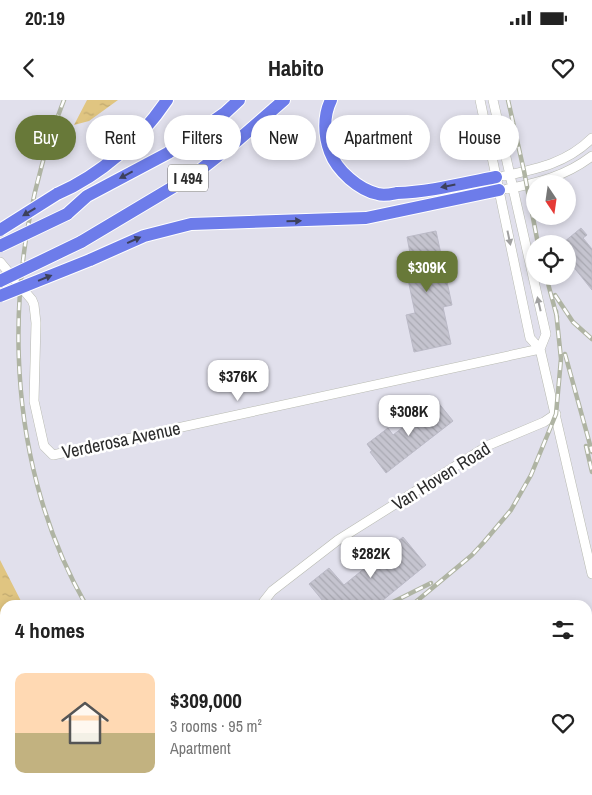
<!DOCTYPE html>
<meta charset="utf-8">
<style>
body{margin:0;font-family:"Archivo Narrow",sans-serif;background:#f6f6f6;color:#222;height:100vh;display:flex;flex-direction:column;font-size:19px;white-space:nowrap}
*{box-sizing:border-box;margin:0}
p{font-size:16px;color:#767676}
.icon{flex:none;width:28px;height:28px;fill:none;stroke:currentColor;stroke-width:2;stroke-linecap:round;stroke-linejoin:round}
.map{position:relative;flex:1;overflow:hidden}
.side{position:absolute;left:0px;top:500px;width:592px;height:195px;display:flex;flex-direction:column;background:#fff;border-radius:15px 15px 0 0;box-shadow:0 2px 8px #0003}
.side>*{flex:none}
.banner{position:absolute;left:15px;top:15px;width:562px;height:45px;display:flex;gap:10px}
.needle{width:32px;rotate:167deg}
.controls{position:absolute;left:526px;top:75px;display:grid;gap:10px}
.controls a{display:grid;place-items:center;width:50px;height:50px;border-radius:50%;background:#fff;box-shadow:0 2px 8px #0003;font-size:25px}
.price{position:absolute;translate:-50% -42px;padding:0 11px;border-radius:10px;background:#fff;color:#222;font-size:16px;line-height:32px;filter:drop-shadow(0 1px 2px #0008)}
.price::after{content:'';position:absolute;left:50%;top:30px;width:15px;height:11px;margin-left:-8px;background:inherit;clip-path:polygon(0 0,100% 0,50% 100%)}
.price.active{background:#687939;color:#fff}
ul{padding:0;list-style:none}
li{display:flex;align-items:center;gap:15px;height:125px;padding:0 15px}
li span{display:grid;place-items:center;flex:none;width:140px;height:100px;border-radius:10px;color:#555}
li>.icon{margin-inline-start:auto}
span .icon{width:60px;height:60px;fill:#fffc;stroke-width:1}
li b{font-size:21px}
h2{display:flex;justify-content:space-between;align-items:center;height:60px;padding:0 15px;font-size:21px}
.tag{padding:0 18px;border-radius:22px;background:#fff;box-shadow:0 2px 8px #0003;font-size:18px;line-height:45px}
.tag.active{background:#687939;color:#fff}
.status{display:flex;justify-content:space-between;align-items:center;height:35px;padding:0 25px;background:#fff;direction:ltr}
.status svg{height:14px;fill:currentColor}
header{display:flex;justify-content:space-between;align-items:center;height:65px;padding:0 15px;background:#fff;font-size:22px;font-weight:700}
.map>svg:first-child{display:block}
.water{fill:url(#water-ripples)}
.building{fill:url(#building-back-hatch);stroke:#bbbac7}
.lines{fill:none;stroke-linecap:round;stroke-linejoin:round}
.minor-casing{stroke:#b8bab1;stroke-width:10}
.highway-casing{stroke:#fff;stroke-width:14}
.minor{stroke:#fff;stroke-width:9}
.highway{stroke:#6d7cea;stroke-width:12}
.rail-casing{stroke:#afb4a3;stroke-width:4.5}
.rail{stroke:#fff;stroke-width:2.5;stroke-dasharray:8;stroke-linecap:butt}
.highway-bridge-casing{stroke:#fff;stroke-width:14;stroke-linecap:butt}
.highway-bridge{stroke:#6d7cea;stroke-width:12}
.oneway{fill:#3c405c}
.oneway2{fill:#a0a0a0}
.labels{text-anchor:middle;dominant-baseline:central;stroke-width:5;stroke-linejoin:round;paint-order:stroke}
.shield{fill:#fff;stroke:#6b6b6b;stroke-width:1}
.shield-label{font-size:16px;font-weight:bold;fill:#2c2c2c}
.street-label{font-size:18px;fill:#2c2c2c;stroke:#fff}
</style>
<div class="status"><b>20:19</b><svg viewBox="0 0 49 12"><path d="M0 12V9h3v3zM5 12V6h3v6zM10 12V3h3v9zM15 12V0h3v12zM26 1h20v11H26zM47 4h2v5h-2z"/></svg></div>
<header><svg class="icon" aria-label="back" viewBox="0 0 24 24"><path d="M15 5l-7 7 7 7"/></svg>Habito<svg class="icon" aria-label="heart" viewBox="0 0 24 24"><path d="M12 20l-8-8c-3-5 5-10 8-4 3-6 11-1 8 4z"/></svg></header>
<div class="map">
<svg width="592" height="695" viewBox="0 0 592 695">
<defs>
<pattern id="water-ripples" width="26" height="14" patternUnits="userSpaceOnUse" patternTransform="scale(1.25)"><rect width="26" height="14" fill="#e0c581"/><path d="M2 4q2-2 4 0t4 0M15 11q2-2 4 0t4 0" fill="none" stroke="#c0a970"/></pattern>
<pattern id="building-back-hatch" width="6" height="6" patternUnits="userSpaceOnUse" patternTransform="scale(1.25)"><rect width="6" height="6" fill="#c5c4cf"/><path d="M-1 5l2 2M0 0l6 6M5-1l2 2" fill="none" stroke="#a9a9b2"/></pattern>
</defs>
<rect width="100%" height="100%" fill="#e1e0ec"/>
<path class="water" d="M87 0H118L89 21 74 25Z
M0 460 23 505H5V690H127L130 695H0Z"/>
<path class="building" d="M581 128 587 135 583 138 592 149V190L568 160V144L564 142Z
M436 131 452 205 443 207 451 244 414 252 406 215 415 213 403 155 410 153 407 137Z
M437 301 453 321 386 373 370 352 372 351 367 344 388 328 393 335Z
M403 437 426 465 377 505H319L323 501 309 484 329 468 344 485Z"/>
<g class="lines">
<g class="minor-casing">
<path id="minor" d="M480 0 530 238 540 249 592 474
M493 0 546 234 540 249
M504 76C537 69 567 63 592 38
M507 89C538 83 566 76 592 56
M0 162 32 200 34 205 36 223 34 301 44 346 53 355 540 249
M261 505 272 491 338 440 489 345 544 322 556 314
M588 550 592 523
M572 690 573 695"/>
</g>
<g class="highway-casing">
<path id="highway" d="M331 0C323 16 324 36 330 52 337 71 359 90 378 94 384 96 392 94 397 93 431 92 464 83 496 77
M57 94C101 75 140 40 167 0
M67 114 87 96 168 53 225 13 239 0
M81 142 195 74 237 41 284 0
M90 160 144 136 191 124 366 118 499 90"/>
</g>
<use href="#minor" class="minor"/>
<use href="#highway" class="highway"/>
<g class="rail-casing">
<path id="rail" d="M64 0C0 158 0 355 86 505
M508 0 524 71 538 144
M546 176 557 217
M555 195 573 222 592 239
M565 254 592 352
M586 346 592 372
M387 505 431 483
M412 505 472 455 484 442 511 410 531 375 556 314 561 259 556 211
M219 690 223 695"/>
</g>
<use href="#rail" class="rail"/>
<g class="highway-bridge-casing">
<path id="highway-bridge" d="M0 130 57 94
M0 146 67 114
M0 181 81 142
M0 196 90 160"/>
</g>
<use href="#highway-bridge" class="highway-bridge"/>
</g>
<defs><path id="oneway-solid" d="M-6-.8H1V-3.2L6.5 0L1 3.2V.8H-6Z" transform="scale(1.25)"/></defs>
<g class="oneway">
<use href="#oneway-solid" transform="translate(126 75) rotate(152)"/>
<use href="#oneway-solid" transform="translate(448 86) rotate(169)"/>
<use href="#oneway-solid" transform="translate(29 112) rotate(149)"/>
<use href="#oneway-solid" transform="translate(294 121) rotate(-2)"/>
<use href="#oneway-solid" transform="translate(134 140) rotate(-24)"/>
<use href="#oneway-solid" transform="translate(45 178) rotate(-22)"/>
</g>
<g class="oneway2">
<use href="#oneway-solid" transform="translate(509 138) rotate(78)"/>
<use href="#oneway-solid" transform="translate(539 204) rotate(-103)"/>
</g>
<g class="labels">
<rect class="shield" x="168" y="64.5" width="40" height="27" rx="4"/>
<g class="shield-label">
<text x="188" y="78">I 494</text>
</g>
<g class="street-label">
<text transform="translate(121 340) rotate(-12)">Verderosa Avenue</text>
<text transform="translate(441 376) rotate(-32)">Van Hoven Road</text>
</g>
</g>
</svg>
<div class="controls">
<a><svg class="needle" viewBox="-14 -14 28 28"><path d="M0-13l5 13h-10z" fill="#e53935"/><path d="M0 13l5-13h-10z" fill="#767676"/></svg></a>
<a><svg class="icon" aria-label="locate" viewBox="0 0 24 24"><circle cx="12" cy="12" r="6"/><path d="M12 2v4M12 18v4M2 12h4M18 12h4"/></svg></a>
</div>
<b class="price active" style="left:427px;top:193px">$309K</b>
<b class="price" style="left:238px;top:302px">$376K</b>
<b class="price" style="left:409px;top:337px">$308K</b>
<b class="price" style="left:371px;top:479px">$282K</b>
<div class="banner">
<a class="tag active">Buy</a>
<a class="tag">Rent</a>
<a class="tag">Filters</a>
<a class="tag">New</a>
<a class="tag">Apartment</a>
<a class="tag">House</a>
</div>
<section class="side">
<h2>4 homes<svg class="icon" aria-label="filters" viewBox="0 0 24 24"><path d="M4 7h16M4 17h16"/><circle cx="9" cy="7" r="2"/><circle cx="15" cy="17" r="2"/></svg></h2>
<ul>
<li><span style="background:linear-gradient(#ffd9b3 60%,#c2b280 0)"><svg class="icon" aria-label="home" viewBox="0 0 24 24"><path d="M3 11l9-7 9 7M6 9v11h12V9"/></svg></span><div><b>$309,000</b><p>3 rooms · 95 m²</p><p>Apartment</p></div><svg class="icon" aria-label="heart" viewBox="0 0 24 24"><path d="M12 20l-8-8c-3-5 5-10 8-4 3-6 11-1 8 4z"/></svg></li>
</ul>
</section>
</div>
